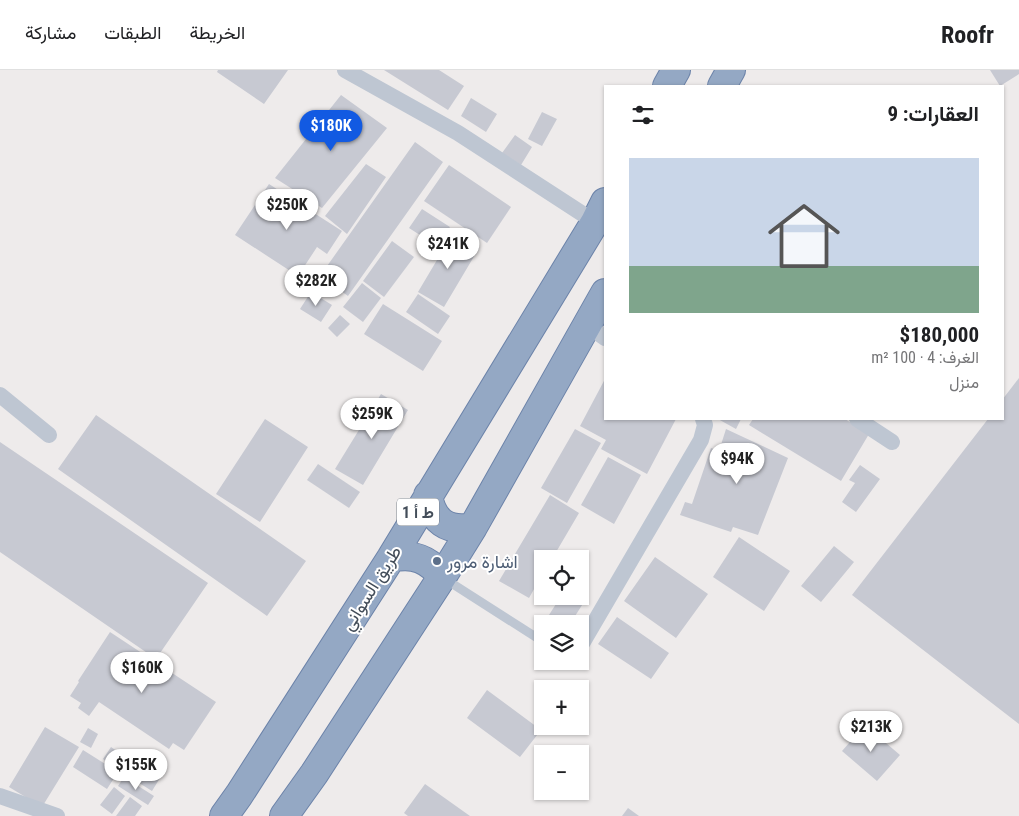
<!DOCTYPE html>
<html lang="ar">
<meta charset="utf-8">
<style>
body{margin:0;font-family:"Roboto Condensed",Vazirmatn,sans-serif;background:#f6f6f6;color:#202124;direction:rtl;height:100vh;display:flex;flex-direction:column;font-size:19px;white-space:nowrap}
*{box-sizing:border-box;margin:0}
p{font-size:16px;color:#757577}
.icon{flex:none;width:28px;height:28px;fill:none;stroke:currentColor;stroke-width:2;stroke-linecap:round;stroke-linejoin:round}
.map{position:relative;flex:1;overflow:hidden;direction:ltr}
.side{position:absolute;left:604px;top:15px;width:400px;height:335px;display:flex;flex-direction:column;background:#fff;border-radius:0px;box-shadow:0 1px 4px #0004;direction:rtl}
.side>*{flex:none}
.tools{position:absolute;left:534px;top:480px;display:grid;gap:10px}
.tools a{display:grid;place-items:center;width:55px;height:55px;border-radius:0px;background:#fff;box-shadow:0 1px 4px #0004;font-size:25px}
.price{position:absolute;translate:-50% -42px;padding:0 11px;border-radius:18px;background:#fff;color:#222;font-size:16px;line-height:32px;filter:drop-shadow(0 1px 2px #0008)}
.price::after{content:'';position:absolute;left:50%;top:30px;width:15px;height:11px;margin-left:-8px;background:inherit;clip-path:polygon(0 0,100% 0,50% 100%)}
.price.current{background:#125ae2;color:#fff}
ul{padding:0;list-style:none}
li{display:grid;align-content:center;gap:10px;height:265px;padding:0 25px}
li span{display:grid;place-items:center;height:155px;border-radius:0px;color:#555}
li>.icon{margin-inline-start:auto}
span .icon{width:90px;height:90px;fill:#fffc;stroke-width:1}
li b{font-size:21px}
h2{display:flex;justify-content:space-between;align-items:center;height:60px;padding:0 25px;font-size:21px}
header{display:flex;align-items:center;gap:30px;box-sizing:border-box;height:70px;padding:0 25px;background:#fff;border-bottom:1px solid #e0e0e0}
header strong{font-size:24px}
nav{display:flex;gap:28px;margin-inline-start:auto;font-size:18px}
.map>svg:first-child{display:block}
.building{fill:#c7c9d2}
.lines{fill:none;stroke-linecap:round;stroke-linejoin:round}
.trunk-casing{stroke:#6c83a9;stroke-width:30}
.service{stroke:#bec6d2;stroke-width:9}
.minor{stroke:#bec6d2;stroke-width:16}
.trunk{stroke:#94a8c4;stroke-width:28}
.service-dot{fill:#5c6f8a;stroke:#fff;stroke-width:2}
.labels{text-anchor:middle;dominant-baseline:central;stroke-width:4;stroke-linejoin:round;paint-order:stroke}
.shield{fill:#fff;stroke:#7b828b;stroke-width:1}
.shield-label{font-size:16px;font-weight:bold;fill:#434d59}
.service-label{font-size:18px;fill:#4e5e75;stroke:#fff;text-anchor:start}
.street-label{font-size:18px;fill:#434d59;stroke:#fff}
</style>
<header>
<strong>Roofr</strong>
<nav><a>الخريطة</a><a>الطبقات</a><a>مشاركة</a></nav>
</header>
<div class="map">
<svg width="1019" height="746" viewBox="0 0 1019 746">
<rect width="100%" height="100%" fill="#eeebeb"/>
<path class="building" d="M218 0H288L264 34 217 2Z
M384 0H439L464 16 448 40Z
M990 0H1019V4L1000 16Z
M341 25 387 58 322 138 275 108Z
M471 28 497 44 486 62 461 46Z
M542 42 557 49 542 76 528 69Z
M515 65 532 77 521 95 502 83Z
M415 72 443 92 348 226 320 206Z
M366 94 386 107 347 164 325 146Z
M449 95 511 137 487 173 424 131Z
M269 114 342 161 327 184 317 177 298 206 235 165Z
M422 139 450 157 437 176 409 158Z
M453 163 479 178 444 237 418 222Z
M392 171 414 187 384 227 363 211Z
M362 213 381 228 363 252 343 237Z
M311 222 332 235 321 252 300 239Z
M418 224 450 246 438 264 406 242Z
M383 234 442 271 423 301 364 264Z
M340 245 350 254 337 267 328 258Z
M1019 308V654L852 525 988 349H1002V330Z
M605 309V349H676L647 404 601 379 606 370 580 356Z
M381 324 408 340 363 415 335 399Z
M96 345 306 491 267 546 58 399Z
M265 349 308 377 260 452 216 424Z
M718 349H741L736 359Z
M753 349H845L869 364 841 411 749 355Z
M575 359 601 373 567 433 541 418Z
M726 359 788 388 758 465 733 457 731 462 680 445 685 432 692 434 711 378 719 381Z
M0 372 208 513 156 589 0 482Z
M608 387 641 405 614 454 581 435Z
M318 394 360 422 349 438 307 410Z
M860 395 880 409 856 442 842 432 855 413 849 410Z
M550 425 579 443 552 489H542V505L529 528 499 511Z
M739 467 790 501 764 541 713 507Z
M834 476 854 492 821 532 801 516Z
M655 487 708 524 676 568 624 531Z
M561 526H575L584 532 570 554H562L549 545Z
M617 547 669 583 651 609 598 574Z
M110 562 216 632 184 680 173 673 169 679 99 632 89 646 78 638 81 633 70 626 79 612 78 611Z
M487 620 541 660 520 687 467 648Z
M865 655 900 685 877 711 842 681Z
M45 657 79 677 42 737 9 717Z
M88 658 98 664 91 678 80 672Z
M111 677 132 692 124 703 103 689Z
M83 680 118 702 107 719 73 697Z
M136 693 160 708 152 721 128 706Z
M124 707 154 726 148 735 118 716Z
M425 714 470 746H408L404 743Z
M114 717 125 726 112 744 100 735Z
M130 727 142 736 135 746H116Z
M628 738 639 746H622Z"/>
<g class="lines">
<g class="trunk-casing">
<path id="trunk" d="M667 16 676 0
M722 16 731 0
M428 425C432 451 447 462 473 457
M391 488C414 483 429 489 442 507
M224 746 239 725 391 488 595 152 605 132
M284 746 314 704 442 507 473 457 605 223"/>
</g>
<path class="service" d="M445 509 542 571"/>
<path class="minor" d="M345 0 458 63 595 152
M587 255 605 268
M0 325 49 365
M857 349 892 372
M580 577 701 370 705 355 703 349
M0 726 57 746"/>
<use href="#trunk" class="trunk"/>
</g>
<circle class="service-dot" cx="437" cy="491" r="5"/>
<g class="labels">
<rect class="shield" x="397" y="428.5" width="42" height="27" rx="4"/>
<g class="shield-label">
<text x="418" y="442">ط أ 1</text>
</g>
<g class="service-label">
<text x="447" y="491">اشارة مرور</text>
</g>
<g class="street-label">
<text transform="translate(371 518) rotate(-58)">طريق السواني</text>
</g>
</g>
</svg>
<div class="tools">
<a><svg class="icon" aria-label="locate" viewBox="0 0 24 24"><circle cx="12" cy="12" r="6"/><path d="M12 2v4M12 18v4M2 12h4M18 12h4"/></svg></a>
<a><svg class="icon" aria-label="layers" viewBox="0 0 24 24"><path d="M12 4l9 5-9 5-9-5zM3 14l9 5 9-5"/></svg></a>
<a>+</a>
<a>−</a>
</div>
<b class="price current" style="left:331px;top:82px">$180K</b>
<b class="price" style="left:287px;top:161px">$250K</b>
<b class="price" style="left:448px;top:200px">$241K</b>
<b class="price" style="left:316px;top:237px">$282K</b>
<b class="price" style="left:372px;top:370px">$259K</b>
<b class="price" style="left:737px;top:415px">$94K</b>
<b class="price" style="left:142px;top:624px">$160K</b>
<b class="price" style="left:871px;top:683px">$213K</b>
<b class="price" style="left:136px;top:721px">$155K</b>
<section class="side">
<h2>العقارات: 9<svg class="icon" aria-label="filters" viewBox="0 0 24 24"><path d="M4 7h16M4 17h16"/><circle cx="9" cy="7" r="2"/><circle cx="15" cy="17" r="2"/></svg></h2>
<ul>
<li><span style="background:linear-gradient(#c9d6e8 70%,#7fa58c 0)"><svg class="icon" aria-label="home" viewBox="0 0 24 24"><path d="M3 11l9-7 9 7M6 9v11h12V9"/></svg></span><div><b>$180,000</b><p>الغرف: 4 · 100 m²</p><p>منزل</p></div></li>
</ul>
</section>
</div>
